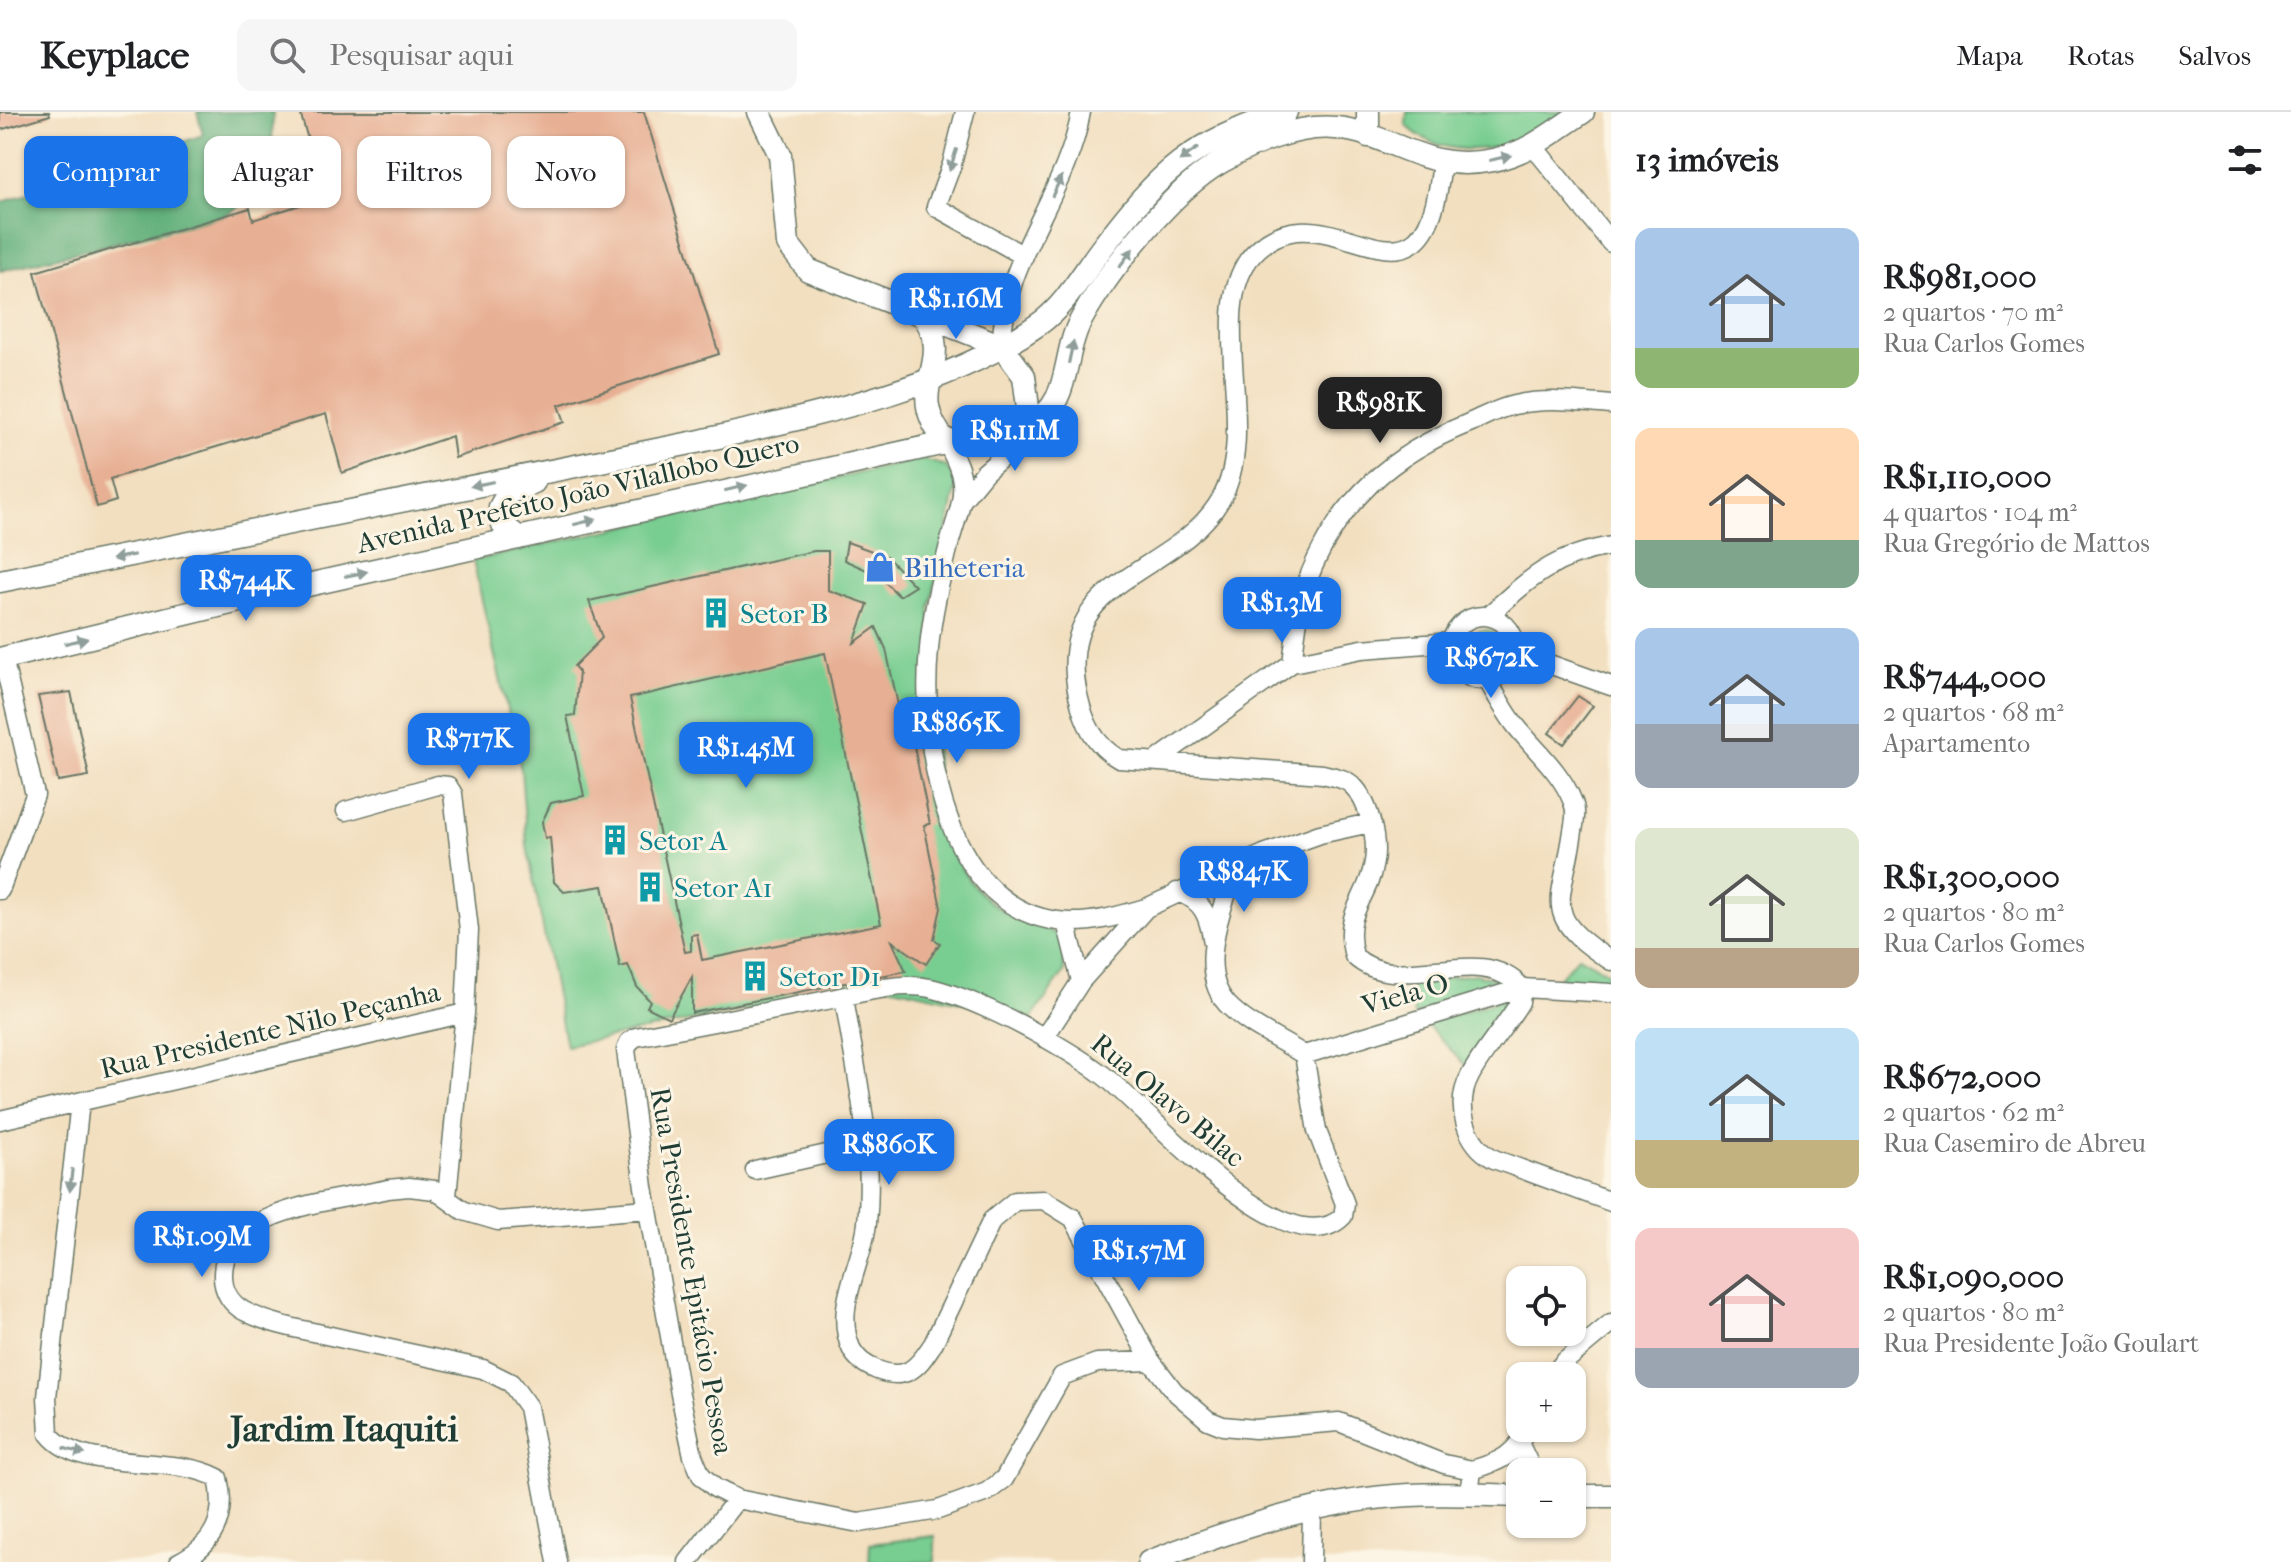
<!DOCTYPE html>
<html lang="pt">
<meta charset="utf-8">
<style>
body{margin:0;font-family:"IM FELL French Canon",serif;background:#f6f6f6;color:#202124;height:100vh;display:flex;flex-direction:column;font-size:30px;white-space:nowrap}
*{box-sizing:border-box;margin:0}
p{font-size:26px;color:#757577}
.icon{flex:none;width:44px;height:44px;fill:none;stroke:currentColor;stroke-width:2;stroke-linecap:round;stroke-linejoin:round}
.map{position:relative;flex:1;overflow:hidden}
.panel{display:flex;flex-direction:column;background:#fff;width:680px}
.panel>*{flex:none}
.hud{position:absolute;left:24px;top:24px;width:760px;height:72px;display:flex;gap:16px}
.controls{position:absolute;left:1506px;top:1154px;display:grid;gap:16px}
.controls a{display:grid;place-items:center;width:80px;height:80px;border-radius:16px;background:#fff;box-shadow:0 2px 6px #0004;font-size:40px}
.price{position:absolute;translate:-50% -68px;padding:0 18px;border-radius:16px;background:#1a73e8;color:#fff;font-size:26px;line-height:52px;filter:drop-shadow(0 2px 4px #0008)}
.price::after{content:'';position:absolute;left:50%;top:48px;width:24px;height:18px;margin-left:-12px;background:inherit;clip-path:polygon(0 0,100% 0,50% 100%)}
.price.on{background:#222;color:#fff}
ul{padding:0;list-style:none}
li{display:flex;align-items:center;gap:24px;height:200px;padding:0 24px}
li span{display:grid;place-items:center;flex:none;width:224px;height:160px;border-radius:16px;color:#555}
li>.icon{margin-inline-start:auto}
span .icon{width:96px;height:96px;fill:#fffc;stroke-width:1}
li b{font-size:34px}
h2{display:flex;justify-content:space-between;align-items:center;height:96px;padding:0 24px;font-size:34px}
.chip{padding:0 28px;border-radius:16px;background:#fff;box-shadow:0 2px 6px #0004;font-size:28px;line-height:72px}
.chip.on{background:#1a73e8;color:#fff}
header{display:flex;align-items:center;gap:48px;box-sizing:border-box;height:112px;padding:0 40px;background:#fff;border-bottom:2px solid #e0e0e0}
header strong{font-size:38px}
nav{display:flex;gap:44px;margin-inline-start:auto;font-size:28px}
.search{width:560px;height:72px;background:#f6f6f6;display:flex;align-items:center;gap:20px;box-sizing:border-box;padding:0 28px;border-radius:16px;color:#757577;font-size:30px}
main{display:flex;flex:1;min-height:0}
.map>svg:first-child{display:block}
.green{fill:#78cd91;stroke:#4c8562;stroke-width:2}
.forest{fill:#62b07b;stroke:#407658;stroke-width:2}
.building{fill:#e7af93;fill-rule:evenodd}
.lines{fill:none;stroke-linecap:round;stroke-linejoin:round}
.minor-casing{stroke:#697665;stroke-width:21}
.major-casing{stroke:#697665;stroke-width:25}
.minor{stroke:#fff;stroke-width:18}
.major{stroke:#fff;stroke-width:22}
.oneway{fill:#8f9e9a}
.labels{text-anchor:middle;dominant-baseline:central;stroke-width:6;stroke-linejoin:round;paint-order:stroke}
.street-label{font-size:28px;fill:#1f3d34;stroke:#fcf5e5}
.shop-label{font-size:28px;fill:#366cbe;stroke:#fcf5e5;text-anchor:start}
.culture-label{font-size:28px;fill:#0d838f;stroke:#fcf5e5;text-anchor:start}
.district-label{font-size:36px;font-weight:bold;fill:#1f3d34;stroke:#fcf5e5}
</style>
<header>
<strong>Keyplace</strong>
<div class="search"><svg class="icon" aria-label="search" viewBox="0 0 24 24"><circle cx="10" cy="10" r="6"/><path d="M15 15l6 6"/></svg>Pesquisar aqui</div>
<nav><a>Mapa</a><a>Rotas</a><a>Salvos</a></nav>
</header>
<main>
<div class="map">
<svg width="1611" height="1450" viewBox="0 0 1611 1450">
<rect width="100%" height="100%" fill="#fcf5e5"/>
<filter id="ink" filterUnits="userSpaceOnUse"><feTurbulence type="fractalNoise" baseFrequency=".0125" numOctaves="2"/><feDisplacementMap in="SourceGraphic" scale="16" xChannelSelector="R" yChannelSelector="G"/><feConvolveMatrix kernelMatrix="1 2 1 2 8 2 1 2 1" color-interpolation-filters="sRGB"/></filter>
<filter id="wash" filterUnits="userSpaceOnUse"><feTurbulence type="fractalNoise" baseFrequency=".006" numOctaves="4" result="noise"/><feDisplacementMap in="SourceGraphic" scale="32" xChannelSelector="R" yChannelSelector="G"/><feGaussianBlur stdDeviation="1.8" result="paint"/><feColorMatrix in="noise" values="0 0 0 0 0 0 0 0 0 0 0 0 0 0 0 0 0 1.4 0 .05"/><feComposite in="paint" operator="in"/></filter>
<g filter="url(#wash)">
<rect width="100%" height="100%" fill="#f2dfc0"/>
<path class="green" d="M1407 0H1563C1526 40 1445 53 1406 13Z
M922 347 946 354 957 372 930 496 938 697C950 744 971 786 1016 806 1032 814 1049 815 1062 827L1064 860 1032 906 876 871 566 934 527 734 521 658 473 449Z
M1468 535a17 17 0 1 1 34 0a17 17 0 1 1-34 0Z
M1578 844 1611 862V872L1558 867Z
M1476 862 1501 869 1503 875 1414 903 1410 870Z
M1503 887 1512 889 1467 955 1426 912Z
M935 1424V1450H869L870 1432Z"/>
<path class="forest" d="M197 0H273L271 65 248 90 221 105 0 159V91L203 23Z"/>
<g id="blocks">
<path class="building" d="M0 0H49L50 3 0 18Z
M300 0H644L719 242 559 293 565 310 455 346 452 324 342 361 326 302 110 367 116 389 97 395 35 160 250 96 253 108 325 85Z
M847 430 886 444 915 474 899 484 878 463 844 448Z
M814 439H828V478L868 492 854 531 876 515 886 537 902 612 909 610 930 712 924 713 941 796 934 827 940 831 926 852 892 829 906 859 692 901V865L669 906 647 895 650 889 637 875 628 853 620 855 603 774 564 780 554 770 550 725 545 726 542 710 551 691 584 684 567 604 575 603 579 560 574 554 602 526 589 489ZM825 541 881 812 702 848 697 822 691 823V839L685 840 630 586Z
M71 580 89 664 58 669 38 584Z
M1578 584 1593 594 1564 632 1549 621Z"/>
</g>
</g>
<g filter="url(#ink)">
<use href="#blocks" fill-opacity="0" stroke="#697665" stroke-width="2"/>
<g class="lines">
<g class="minor-casing">
<path id="minor" d="M965 0 952 52 936 95 1024 144
M1534 35 1611 131
M1442 49C1425 229 1328 63 1254 141 1203 195 1261 317 1221 387 1175 466 1052 462 1078 583 1084 610 1094 633 1119 647L1323 662C1333 665 1345 666 1352 673 1369 689 1378 727 1374 750 1368 789 1342 799 1354 844 1400 887 1478 827 1522 876L1520 890C1505 915 1483 939 1470 964 1454 994 1466 1032 1494 1047L1611 1090
M1002 234C1001 149 1067 83 1081 0
M947 331C953 343 961 356 962 370 964 390 955 410 950 429 941 465 932 500 929 537 920 631 944 805 1069 810 1096 811 1121 803 1146 796
M962 388 985 360 1020 330 1030 312
M1488 504C1530 466 1553 444 1611 434
M1451 536a32 32 0 1 1 64 0a32 32 0 1 1-64 0Z
M1515 540 1611 574
M1292 551C1296 523 1298 494 1308 467 1339 388 1392 342 1469 311 1483 305 1499 296 1514 293 1546 286 1579 290 1611 293
M1487 567C1496 583 1505 600 1516 614 1535 638 1561 660 1572 688 1577 698 1575 708 1573 719 1563 791 1538 802 1611 849
M1157 648 1292 551 1362 537 1452 530
M346 699 438 673 448 674 453 682 469 818 465 901 447 1084
M0 778 35 683 3 546
M1177 780C1204 788 1209 805 1213 831
M1066 810 1081 869
M844 885C855 958 875 1036 867 1111 863 1151 833 1195 851 1236 859 1254 891 1268 909 1259 920 1253 926 1242 933 1232L992 1108 1015 1089 1044 1088 1073 1106 1151 1249 1174 1279 1208 1308 1223 1314 1255 1317 1339 1310 1444 1352 1472 1358
M1044 926 1081 869 1146 796 1264 742 1320 722 1370 711
M1304 943 1522 876 1611 881
M80 990 47 1285 49 1322C81 1363 173 1341 218 1366 227 1405 215 1432 179 1450
M0 1008 465 901
M755 1058 867 1033
M1151 1249 1097 1251 1062 1264 1004 1367 987 1380 938 1398 859 1411 737 1387 715 1376 701 1363 693 1344 680 1282 644 1075 626 938 629 930 636 925C698 913 760 901 822 889 855 883 895 869 930 876 965 884 1016 909 1047 927 1066 938 1086 950 1103 963 1148 997 1288 1161 1343 1104L1345 1092 1317 1019 1304 943C1280 927 1252 916 1231 896 1193 862 1223 795 1236 754
M1553 1264 1563 1251 1611 1211
M1520 1333 1533 1360
M1469 1383 1472 1358C1499 1350 1517 1343 1527 1316
M557 1450 528 1295 511 1271 483 1257C431 1245 378 1235 326 1223 299 1217 269 1212 244 1199 231 1192 223 1179 223 1164 221 1096 338 1089 388 1077L409 1075 435 1078 464 1099 498 1109 647 1097
M688 1450 737 1387
M1311 1450 1312 1400"/>
</g>
<g class="major-casing">
<path id="major" d="M759 0 780 43 788 132 808 158 1002 234
M1368 24V0
M925 206C956 256 900 276 947 331
M1002 234 1024 264 1030 312
M519 426 503 413 500 395 508 381 534 370
M0 469 696 330C807 305 945 278 1039 212 1065 194 1082 162 1101 137 1162 57 1189 32 1286 0
M0 547 276 480 1030 312C1073 292 1061 243 1081 208 1108 159 1172 78 1221 50 1252 32 1298 12 1336 16 1394 22 1424 62 1493 48 1529 41 1554 19 1583 0
M1572 1384H1611
M1149 1450C1230 1418 1322 1387 1410 1383 1446 1381 1483 1383 1520 1384"/>
</g>
<use href="#minor" class="minor"/>
<use href="#major" class="major"/>
</g>
<defs><path id="oneway-solid" d="M-6-.8H1V-3.2L6.5 0L1 3.2V.8H-6Z" transform="scale(2)"/></defs>
<g class="oneway">
<use href="#oneway-solid" transform="translate(1189 42) rotate(145)"/>
<use href="#oneway-solid" transform="translate(1500 46) rotate(-13)"/>
<use href="#oneway-solid" transform="translate(953 48) rotate(108)"/>
<use href="#oneway-solid" transform="translate(1057 74) rotate(-65)"/>
<use href="#oneway-solid" transform="translate(1126 146) rotate(-53)"/>
<use href="#oneway-solid" transform="translate(1071 240) rotate(-78)"/>
<use href="#oneway-solid" transform="translate(482 372) rotate(168)"/>
<use href="#oneway-solid" transform="translate(736 376) rotate(-13)"/>
<use href="#oneway-solid" transform="translate(585 410) rotate(-13)"/>
<use href="#oneway-solid" transform="translate(123 445) rotate(169)"/>
<use href="#oneway-solid" transform="translate(356 462) rotate(-12)"/>
<use href="#oneway-solid" transform="translate(76 529) rotate(-13)"/>
<use href="#oneway-solid" transform="translate(71 1068) rotate(96)"/>
<use href="#oneway-solid" transform="translate(74 1339) rotate(16)"/>
</g>
</g>
<defs>
<g id="shop-bare" transform="scale(2.4)"><path d="M-5-2.5h2.3a2.7 3.5 0 0 1 5.4 0H5L5.5 6h-11ZM-1.5-2.5h3a1.5 2.3 0 0 0-3 0Z" fill="#3f7fe0" stroke="#fcf5e5" stroke-width="2.5" paint-order="stroke"/></g>
<g id="building-bare" transform="scale(2.4)"><path d="M-4-6H4V6H1V3H-1V6H-4ZM-2.5-4.3h1.7v1.8h-1.7ZM.8-4.3h1.7v1.8H.8ZM-2.5-1h1.7V.8h-1.7ZM.8-1h1.7V.8H.8Z" fill="#0f9aa8" stroke="#fcf5e5" stroke-width="2.5" paint-order="stroke"/></g>
</defs>
<g fill-rule="evenodd">
<use href="#shop-bare" x="880" y="455"/>
<use href="#building-bare" x="716" y="501"/>
<use href="#building-bare" x="615" y="728"/>
<use href="#building-bare" x="650" y="775"/>
<use href="#building-bare" x="755" y="864"/>
</g>
<g class="labels">
<g class="street-label">
<text transform="translate(578 381) rotate(-13)">Avenida Prefeito João Vilallobo Quero</text>
<text transform="translate(1405 882) rotate(-16)">Viela O</text>
<text transform="translate(270 918) rotate(-13)">Rua Presidente Nilo Peçanha</text>
<text transform="translate(1168 988) rotate(40)">Rua Olavo Bilac</text>
<text transform="translate(692 1159) rotate(80)">Rua Presidente Epitácio Pessoa</text>
</g>
<g class="shop-label">
<text x="904" y="455">Bilheteria</text>
</g>
<g class="culture-label">
<text x="740" y="501">Setor B</text>
<text x="639" y="728">Setor A</text>
<text x="674" y="775">Setor A1</text>
<text x="779" y="864">Setor D1</text>
</g>
<g class="district-label">
<text x="344" y="1317">Jardim Itaquiti</text>
</g>
</g>
</svg>
<div class="controls">
<a><svg class="icon" aria-label="locate" viewBox="0 0 24 24"><circle cx="12" cy="12" r="6"/><path d="M12 2v4M12 18v4M2 12h4M18 12h4"/></svg></a>
<a>+</a>
<a>−</a>
</div>
<b class="price" style="left:956px;top:229px">R$1.16M</b>
<b class="price on" style="left:1380px;top:333px">R$981K</b>
<b class="price" style="left:1015px;top:361px">R$1.11M</b>
<b class="price" style="left:246px;top:511px">R$744K</b>
<b class="price" style="left:1282px;top:533px">R$1.3M</b>
<b class="price" style="left:1491px;top:588px">R$672K</b>
<b class="price" style="left:957px;top:653px">R$865K</b>
<b class="price" style="left:469px;top:669px">R$717K</b>
<b class="price" style="left:746px;top:678px">R$1.45M</b>
<b class="price" style="left:1244px;top:802px">R$847K</b>
<b class="price" style="left:889px;top:1075px">R$860K</b>
<b class="price" style="left:202px;top:1167px">R$1.09M</b>
<b class="price" style="left:1139px;top:1181px">R$1.57M</b>
<div class="hud">
<a class="chip on">Comprar</a>
<a class="chip">Alugar</a>
<a class="chip">Filtros</a>
<a class="chip">Novo</a>
</div>
</div>
<section class="panel">
<h2>13 imóveis<svg class="icon" aria-label="filters" viewBox="0 0 24 24"><path d="M4 7h16M4 17h16"/><circle cx="9" cy="7" r="2"/><circle cx="15" cy="17" r="2"/></svg></h2>
<ul>
<li><span style="background:linear-gradient(#a9c7e8 75%,#8fb573 0)"><svg class="icon" aria-label="home" viewBox="0 0 24 24"><path d="M3 11l9-7 9 7M6 9v11h12V9"/></svg></span><div><b>R$981,000</b><p>2 quartos · 70 m²</p><p>Rua Carlos Gomes</p></div></li>
<li><span style="background:linear-gradient(#ffd9b3 70%,#7fa58c 0)"><svg class="icon" aria-label="home" viewBox="0 0 24 24"><path d="M3 11l9-7 9 7M6 9v11h12V9"/></svg></span><div><b>R$1,110,000</b><p>4 quartos · 104 m²</p><p>Rua Gregório de Mattos</p></div></li>
<li><span style="background:linear-gradient(#a9c7e8 60%,#9aa5b1 0)"><svg class="icon" aria-label="home" viewBox="0 0 24 24"><path d="M3 11l9-7 9 7M6 9v11h12V9"/></svg></span><div><b>R$744,000</b><p>2 quartos · 68 m²</p><p>Apartamento</p></div></li>
<li><span style="background:linear-gradient(#dfe7d0 75%,#b9a48a 0)"><svg class="icon" aria-label="home" viewBox="0 0 24 24"><path d="M3 11l9-7 9 7M6 9v11h12V9"/></svg></span><div><b>R$1,300,000</b><p>2 quartos · 80 m²</p><p>Rua Carlos Gomes</p></div></li>
<li><span style="background:linear-gradient(#bfe0f5 70%,#c2b280 0)"><svg class="icon" aria-label="home" viewBox="0 0 24 24"><path d="M3 11l9-7 9 7M6 9v11h12V9"/></svg></span><div><b>R$672,000</b><p>2 quartos · 62 m²</p><p>Rua Casemiro de Abreu</p></div></li>
<li><span style="background:linear-gradient(#f6c9c9 75%,#9aa5b1 0)"><svg class="icon" aria-label="home" viewBox="0 0 24 24"><path d="M3 11l9-7 9 7M6 9v11h12V9"/></svg></span><div><b>R$1,090,000</b><p>2 quartos · 80 m²</p><p>Rua Presidente João Goulart</p></div></li>
</ul>
</section>
</main>
